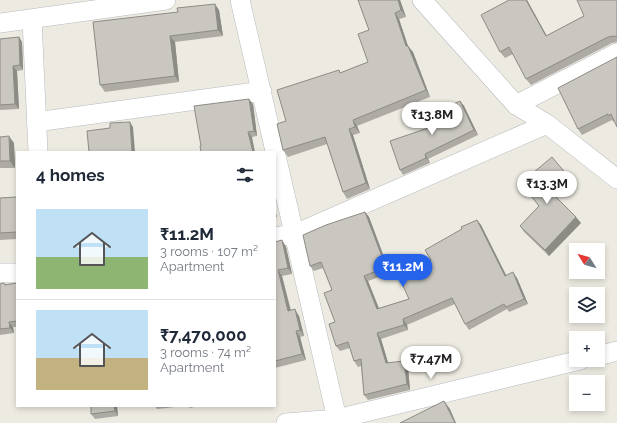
<!DOCTYPE html>
<meta charset="utf-8">
<style>
body{margin:0;font-family:Raleway,sans-serif;background:#f2f2f3;color:#1f2937;height:100vh;display:flex;flex-direction:column;font-size:15px;white-space:nowrap}
*{box-sizing:border-box;margin:0}
p{font-size:13px;color:#747a83}
.icon{flex:none;width:22px;height:22px;fill:none;stroke:currentColor;stroke-width:2;stroke-linecap:round;stroke-linejoin:round}
.map{position:relative;flex:1;overflow:hidden}
.sheet{position:absolute;left:16px;top:151px;width:260px;height:256px;display:flex;flex-direction:column;background:#fff;border-radius:0px;box-shadow:0 2px 6px #0003}
.sheet>*{flex:none}
.needle{width:26px;rotate:307deg}
.fabs{position:absolute;left:569px;top:243px;display:grid;gap:8px}
.fabs a{display:grid;place-items:center;width:36px;height:36px;border-radius:0px;background:#fff;box-shadow:0 2px 6px #0003;font-size:20px}
.price{position:absolute;translate:-50% -34px;padding:0 9px;border-radius:14px;background:#fff;color:#222;font-size:13px;line-height:26px;filter:drop-shadow(0 1px 2px #0008)}
.price::after{content:'';position:absolute;left:50%;top:24px;width:12px;height:9px;margin-left:-6px;background:inherit;clip-path:polygon(0 0,100% 0,50% 100%)}
.price.on{background:#2563eb;color:#fff}
ul{padding:0;list-style:none}
li{display:flex;align-items:center;gap:12px;height:100px;padding:0 20px}
li+li{border-top:1px solid #e0e1e3}
li span{display:grid;place-items:center;flex:none;width:112px;height:80px;border-radius:0px;color:#555}
li>.icon{margin-inline-start:auto}
span .icon{width:48px;height:48px;fill:#fffc;stroke-width:1}
li b{font-size:17px}
h2{display:flex;justify-content:space-between;align-items:center;height:48px;padding:0 20px;font-size:17px}
.map>svg:first-child{display:block}
.lines{fill:none;stroke-linecap:round;stroke-linejoin:round}
.street-casing{stroke:#b6b9be;stroke-width:20}
.street{stroke:#fff;stroke-width:19}
.wall{fill:#aeaba5}
.shaded-wall{fill:#8d8b86}
.building{fill:#cac7c0;stroke:#8d8b86}
</style>
<div class="map">
<svg width="617" height="423" viewBox="0 0 617 423">
<rect width="100%" height="100%" fill="#edebe1"/>
<g class="lines">
<g class="street-casing">
<path id="street" d="M240 0 337 419
M422 0 516 105 547 124 617 179
M32 19 38 152
M0 23 166 0
M516 105 617 53
M36 122 262 91
M275 237 295 234 547 124
M0 273H17
M598 356 617 351
M286 423 337 419 580 360"/>
</g>
<use href="#street" class="street"/>
</g>
<path class="wall" d="M358 0H400L406 17 399 19 408 46 413 52 430 97 357 126 360 133 353 135 370 189 347 199 343 192 327 144 288 157 283 150 286 121 339 70 340 73 368 62 369 30Z
M509 0H527L547 36 584 16 617 0V42L612 43 531 85 526 79 513 54 505 58 500 52Z
M219 10 223 36 175 42 179 82 105 92 100 85 93 22Z
M19 37 22 42 23 70 17 71 19 109 0 110V39Z
M617 57 614 121 613 122 612 120 582 135 578 129Z
M460 101 464 106 478 135 428 159 430 163 403 175 400 170 437 125Z
M253 104 257 136 201 146Z
M0 137 14 143 15 168H0Z
M568 176 572 182 555 197 581 223 549 256 524 232 520 226 539 206 521 183Z
M17 197V239L0 240V198Z
M365 212 369 217 390 273 368 281 379 308 409 299 431 260 462 229 477 220 481 225 506 275 517 278 528 304 509 312 507 309 469 330 465 324 455 304 407 325 408 330 381 339 388 363 408 367 410 390 368 400 364 395 361 366 358 367 354 361 350 348 340 351 336 346 335 322 332 290 323 268 314 271 310 266Z
M282 240 286 247 292 274 282 276 291 310 299 316 304 336 300 337 306 360 275 368V242Z
M17 283V327H13L14 333 0 335V284H5Z
M117 406 118 416 95 419 91 414Z
M155 406H184L157 409Z
M188 406H198L190 408Z"/>
<path class="shaded-wall" d="M398 0H400L406 17 401 10Z
M526 0H527L550 42 546 36Z
M215 4 219 10 223 36 218 30Z
M395 13 399 19 408 46 413 52 430 97 426 90 406 46Z
M170 36 175 42 179 82 175 76Z
M19 37 22 42 23 70 20 65Z
M13 66 17 71 19 109 15 104Z
M249 99 253 104 257 136 254 131Z
M460 101 464 106 478 135 474 130Z
M353 120 357 126 360 133 355 127Z
M130 122 133 127 135 152H132Z
M349 129 353 135 370 189 366 183Z
M248 132 252 137 255 152H253Z
M9 136 14 143 15 168 10 161Z
M425 154 428 159 430 163 426 158Z
M275 208 277 218 275 215Z
M365 212 369 217 390 273 386 267Z
M576 217 581 223 549 256 545 250Z
M477 220 481 225 509 281 505 276Z
M282 240 286 247 292 274 288 268Z
M278 270 282 276 292 317 288 311Z
M513 272 517 278 528 304 524 299Z
M364 276 368 281 381 314 377 309Z
M295 309 299 316 304 336 300 330Z
M403 319 407 325 408 330 404 325Z
M9 322 13 327 14 333 10 328Z
M296 331 300 337 306 360 302 354Z
M377 333 381 339 390 369 386 363Z
M404 361 408 367 410 390 407 384Z
M444 401 450 409 456 423H455Z
M114 406H117L118 416 115 411Z"/>
<path class="building" d="M358 0H398L401 10 395 13 406 46H408L426 90 353 120 355 127 349 129 366 183 343 192 325 137 283 150 277 124 286 121 277 90 339 70 340 73 368 62 358 34 369 30Z
M509 0H526L546 36 584 16 577 0H617V37L614 36 608 37 526 79 509 47 500 52 481 15Z
M215 4 218 30 170 36 175 76 100 85 93 22 178 12 177 8Z
M19 37 20 65 13 66 15 104 0 105V39Z
M617 57V127L611 114 608 116V114L578 129 558 88Z
M249 99 254 131 248 132 253 152H201L200 146H201L194 106Z
M460 101 474 130 425 154 426 158 400 170 390 141 437 125 432 114Z
M130 122 132 152H89L87 131 110 128V123Z
M9 136 10 161H0V137Z
M552 157 568 176 550 191 576 217 545 250 520 226 539 206 521 183Z
M17 197V232L0 233V198Z
M365 212 386 267 364 276 377 309 409 299 398 275 431 260 425 250 462 229 461 227 477 220 505 276 513 272 524 299 506 307 504 304 465 324 452 298 403 319 404 325 377 333 386 363 404 361 407 384 364 395 361 359 354 361 348 342 336 346 329 324 335 322 324 293 332 290 321 262 310 266 303 235 326 225Z
M282 240 288 268 278 270 288 311 295 309 300 330 296 331 302 354 275 361V242Z
M4 283 5 285 17 283V321L9 322 10 328 0 329V284Z
M444 401 455 423H400Z
M91 406H114L115 411 91 414Z"/>
</svg>
<div class="fabs">
<a><svg class="needle" viewBox="-14 -14 28 28"><path d="M0-13l5 13h-10z" fill="#e53935"/><path d="M0 13l5-13h-10z" fill="#747a83"/></svg></a>
<a><svg class="icon" aria-label="layers" viewBox="0 0 24 24"><path d="M12 4l9 5-9 5-9-5zM3 14l9 5 9-5"/></svg></a>
<a>+</a>
<a>−</a>
</div>
<b class="price" style="left:432px;top:136px">₹13.8M</b>
<b class="price" style="left:547px;top:205px">₹13.3M</b>
<b class="price on" style="left:403px;top:288px">₹11.2M</b>
<b class="price" style="left:431px;top:380px">₹7.47M</b>
<section class="sheet">
<h2>4 homes<svg class="icon" aria-label="filters" viewBox="0 0 24 24"><path d="M4 7h16M4 17h16"/><circle cx="9" cy="7" r="2"/><circle cx="15" cy="17" r="2"/></svg></h2>
<ul>
<li><span style="background:linear-gradient(#bfe0f5 60%,#8fb573 0)"><svg class="icon" aria-label="home" viewBox="0 0 24 24"><path d="M3 11l9-7 9 7M6 9v11h12V9"/></svg></span><div><b>₹11.2M</b><p>3 rooms · 107 m²</p><p>Apartment</p></div></li>
<li><span style="background:linear-gradient(#bfe0f5 60%,#c2b280 0)"><svg class="icon" aria-label="home" viewBox="0 0 24 24"><path d="M3 11l9-7 9 7M6 9v11h12V9"/></svg></span><div><b>₹7,470,000</b><p>3 rooms · 74 m²</p><p>Apartment</p></div></li>
</ul>
</section>
</div>
